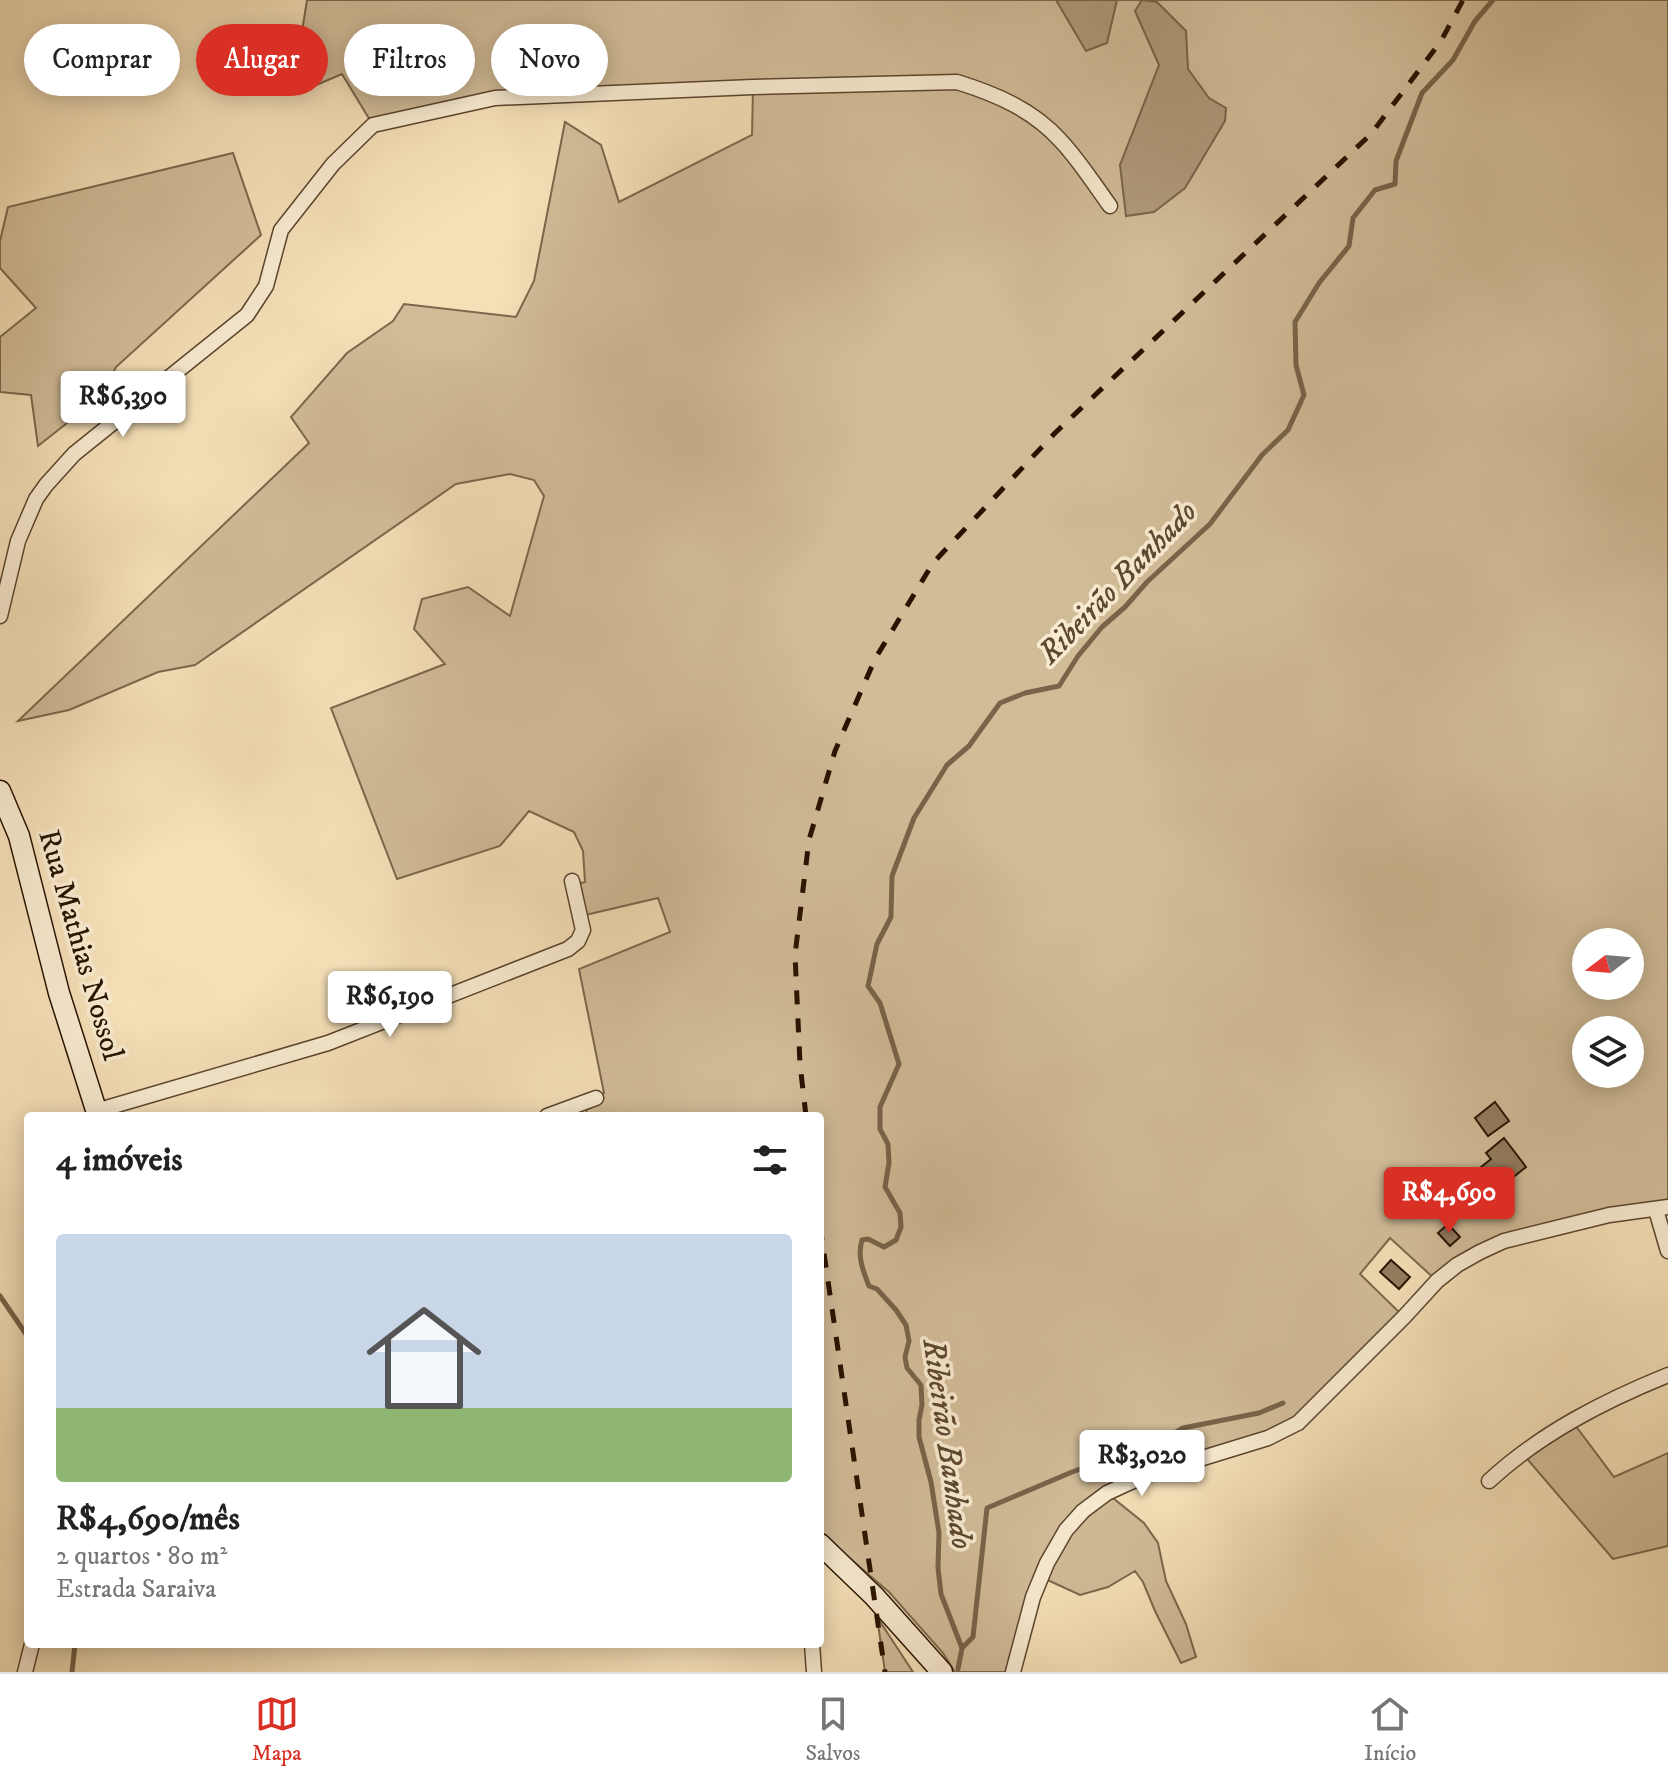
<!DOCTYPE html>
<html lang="pt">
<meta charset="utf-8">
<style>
body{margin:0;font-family:"IM FELL DW Pica",serif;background:#f2f2f2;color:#222;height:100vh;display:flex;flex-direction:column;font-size:30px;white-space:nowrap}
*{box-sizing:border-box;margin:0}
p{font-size:26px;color:#767676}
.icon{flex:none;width:44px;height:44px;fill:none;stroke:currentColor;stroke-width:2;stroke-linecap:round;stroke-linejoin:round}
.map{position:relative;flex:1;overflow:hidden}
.sheet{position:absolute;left:24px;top:1112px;width:800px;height:536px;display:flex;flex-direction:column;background:#fff;border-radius:8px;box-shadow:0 4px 20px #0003}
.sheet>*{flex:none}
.banner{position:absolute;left:24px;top:24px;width:800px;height:72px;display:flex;gap:16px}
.needle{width:52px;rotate:254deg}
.buttons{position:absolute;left:1572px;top:928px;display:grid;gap:16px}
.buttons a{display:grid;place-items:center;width:72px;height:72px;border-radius:50%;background:#fff;box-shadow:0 4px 20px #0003;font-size:40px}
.price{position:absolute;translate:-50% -68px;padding:0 18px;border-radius:8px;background:#fff;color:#222;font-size:26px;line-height:52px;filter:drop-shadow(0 2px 4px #0008)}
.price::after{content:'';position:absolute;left:50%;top:48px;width:24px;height:18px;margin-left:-12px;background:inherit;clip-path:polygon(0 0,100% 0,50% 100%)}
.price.current{background:#d93025;color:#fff}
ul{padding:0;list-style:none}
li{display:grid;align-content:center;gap:16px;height:424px;padding:0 32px}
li+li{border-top:2px solid #e0e0e0}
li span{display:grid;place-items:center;height:248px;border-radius:8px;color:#555}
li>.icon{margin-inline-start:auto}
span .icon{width:144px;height:144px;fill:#fffc;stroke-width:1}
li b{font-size:34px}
h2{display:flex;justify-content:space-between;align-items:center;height:96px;padding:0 32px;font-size:34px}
.tag{padding:0 28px;border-radius:36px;background:#fff;box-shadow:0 4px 20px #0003;font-size:28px;line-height:72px}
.tag.current{background:#d93025;color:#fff}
.menu{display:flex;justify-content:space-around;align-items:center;height:112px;border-top:2px solid #e0e0e0;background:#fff;font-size:22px;color:#767676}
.menu a{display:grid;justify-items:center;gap:4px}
.menu .current{color:#d93025}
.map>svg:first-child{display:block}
.green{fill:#d1bc98;stroke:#7c674c;stroke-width:2;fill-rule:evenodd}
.water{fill:#af9979;stroke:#796349;stroke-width:2}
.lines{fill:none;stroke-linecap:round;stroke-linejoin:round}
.stream{stroke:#796349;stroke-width:5}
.building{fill:#927d5f;stroke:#281200;stroke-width:2}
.street-casing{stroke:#5b452e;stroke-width:17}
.secondary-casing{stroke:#281200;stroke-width:23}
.street{stroke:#f8ead0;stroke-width:14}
.secondary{stroke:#f8ead0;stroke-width:20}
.rail{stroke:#281200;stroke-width:5;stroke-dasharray:14 14;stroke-linecap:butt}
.labels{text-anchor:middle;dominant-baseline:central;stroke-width:7;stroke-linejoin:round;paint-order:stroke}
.street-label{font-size:30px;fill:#281200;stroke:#f8ead0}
.water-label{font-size:32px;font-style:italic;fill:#5e4830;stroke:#f8ead0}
</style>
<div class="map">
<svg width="1668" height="1672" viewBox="0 0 1668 1672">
<rect width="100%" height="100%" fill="#f4dfb7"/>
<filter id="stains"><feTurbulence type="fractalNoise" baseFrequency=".0025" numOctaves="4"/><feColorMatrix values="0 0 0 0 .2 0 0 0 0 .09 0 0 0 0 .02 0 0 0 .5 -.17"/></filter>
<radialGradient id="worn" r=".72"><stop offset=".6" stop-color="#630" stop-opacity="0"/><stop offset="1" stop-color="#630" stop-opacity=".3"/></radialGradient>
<path class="green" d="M307 0H1668V1207L1504 1241 1437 1281 1390 1238 1360 1274 1404 1317 1298 1423 1108 1494 1144 1523 1158 1543 1166 1581 1186 1624 1196 1657 1181 1663 1155 1611 1143 1582 1135 1571 1108 1587 1080 1595 1041 1577 1013 1672H955L943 1653 889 1592 820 1533V1116H588L584 1103 604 1093 579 969 670 932 658 898 581 916 573 885 585 882 583 851 574 832 529 811 500 846 397 879 331 708 445 664 414 629 422 599 468 587 510 616 544 496 534 480 510 474 456 484 195 665 158 672 69 710 18 721 309 443 291 417 347 353 393 321 404 304 516 317 534 281 565 122 601 145 619 202 752 135 753 88 495 99 373 125 342 74 307 89 295 75ZM1586 942H1630V986H1586ZM1586 1030H1630V1074H1586Z
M233 153 261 235 116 367 100 397 38 446 31 395 0 392V337L36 308 0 268V241L8 207Z
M1572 1421 1614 1477 1668 1453V1546L1613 1559 1522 1453Z
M877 1617 913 1672H885Z"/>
<path class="water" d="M1056 0H1117L1107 43 1086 51Z
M1142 0 1157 2 1186 31 1188 69 1209 98 1226 108 1225 121 1185 188 1154 212 1126 216 1120 165 1159 65 1135 11Z"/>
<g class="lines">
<path class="stream" d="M0 1296 28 1337
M962 1648 973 1637 987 1508 1072 1472 1166 1438 1183 1428 1259 1413 1283 1403
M958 1669 962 1648 941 1594 938 1568 939 1533 931 1482 919 1437V1420L922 1405 921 1385 907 1368 905 1357 909 1341 906 1325 896 1310 877 1289 869 1286C863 1271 857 1256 862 1240L868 1239 884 1247 896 1240 901 1227 900 1213 885 1187 889 1163 888 1144 880 1129V1107L899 1064 880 1003 868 986 877 944 891 917 892 876 914 818 947 765 969 746 1000 703 1025 693 1059 686 1078 656 1102 627 1125 607 1147 582 1210 524 1262 455 1288 430 1304 395 1296 365 1295 322 1319 283 1349 246 1353 218 1375 190 1395 184 1396 161 1422 93 1453 60 1475 21 1493 0
M72 1672 75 1644"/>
</g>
<path class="building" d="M1495 1102 1509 1121 1488 1136 1475 1118Z
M1504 1138 1526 1167 1506 1183 1512 1192 1495 1206 1486 1195 1490 1191 1475 1172 1491 1159 1486 1153Z
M1448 1224 1460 1237 1450 1246 1438 1233Z
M1391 1260 1410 1277 1399 1289 1380 1272Z"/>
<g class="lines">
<g class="street-casing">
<path id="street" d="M0 616 18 541 36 499 46 485 74 454 247 315 266 286 281 230 333 164 373 125 495 98 753 87 957 82C996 94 1033 110 1060 140 1079 160 1094 184 1110 206
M96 1111 328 1043 568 949 578 941 583 930 572 881
M547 1116 596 1098
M1656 1210 1668 1251
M1489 1481C1541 1433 1604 1401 1668 1375
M812 1644 814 1672
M25 1672 32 1644
M1013 1672 1033 1597 1047 1563 1066 1530 1083 1511 1107 1493 1144 1476 1268 1438 1298 1423 1404 1317 1437 1281 1457 1265 1480 1252 1504 1241 1609 1215 1668 1207"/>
</g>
<g class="secondary-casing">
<path id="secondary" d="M0 791 19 836 59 993 98 1116
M820 1544 874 1596 942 1672"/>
</g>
<use href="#street" class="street"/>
<use href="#secondary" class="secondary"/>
<path class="rail" d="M806 1116 800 1064 795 955 809 840 835 751 875 659 933 563 1055 433 1371 134 1441 41 1463 0
M820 1226 885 1672"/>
</g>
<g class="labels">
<g class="street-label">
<text transform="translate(80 945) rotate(74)">Rua Mathias Nossol</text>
</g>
<g class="water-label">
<text transform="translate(1118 583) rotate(-46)">Ribeirão Banhado</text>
<text transform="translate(947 1444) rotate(82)">Ribeirão Banhado</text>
</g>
</g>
<rect width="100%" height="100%" filter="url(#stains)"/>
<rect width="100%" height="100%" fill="url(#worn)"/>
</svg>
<div class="buttons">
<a><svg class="needle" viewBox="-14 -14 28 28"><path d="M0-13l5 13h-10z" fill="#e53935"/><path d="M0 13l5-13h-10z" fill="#767676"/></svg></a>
<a><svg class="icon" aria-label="layers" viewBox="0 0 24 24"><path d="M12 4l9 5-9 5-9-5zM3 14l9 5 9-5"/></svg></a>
</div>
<b class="price" style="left:123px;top:439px">R$6,390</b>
<b class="price" style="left:390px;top:1039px">R$6,190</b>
<b class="price current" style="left:1449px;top:1235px">R$4,690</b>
<b class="price" style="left:1142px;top:1498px">R$3,020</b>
<div class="banner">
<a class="tag">Comprar</a>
<a class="tag current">Alugar</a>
<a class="tag">Filtros</a>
<a class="tag">Novo</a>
</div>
<section class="sheet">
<h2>4 imóveis<svg class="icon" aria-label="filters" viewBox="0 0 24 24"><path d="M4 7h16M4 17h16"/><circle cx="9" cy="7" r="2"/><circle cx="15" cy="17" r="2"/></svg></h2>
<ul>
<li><span style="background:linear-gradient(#c9d6e8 70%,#8fb573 0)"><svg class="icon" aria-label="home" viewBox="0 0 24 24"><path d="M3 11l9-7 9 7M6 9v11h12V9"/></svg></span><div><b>R$4,690/mês</b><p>2 quartos · 80 m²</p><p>Estrada Saraiva</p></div></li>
</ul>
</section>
</div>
<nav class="menu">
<a class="current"><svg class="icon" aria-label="map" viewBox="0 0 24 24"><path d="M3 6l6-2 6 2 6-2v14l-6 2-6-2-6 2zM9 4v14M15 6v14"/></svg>Mapa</a>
<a><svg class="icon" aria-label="saved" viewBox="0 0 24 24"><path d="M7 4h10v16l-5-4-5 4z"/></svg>Salvos</a>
<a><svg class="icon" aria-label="home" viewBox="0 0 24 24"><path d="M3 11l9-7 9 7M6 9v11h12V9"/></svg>Início</a>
</nav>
